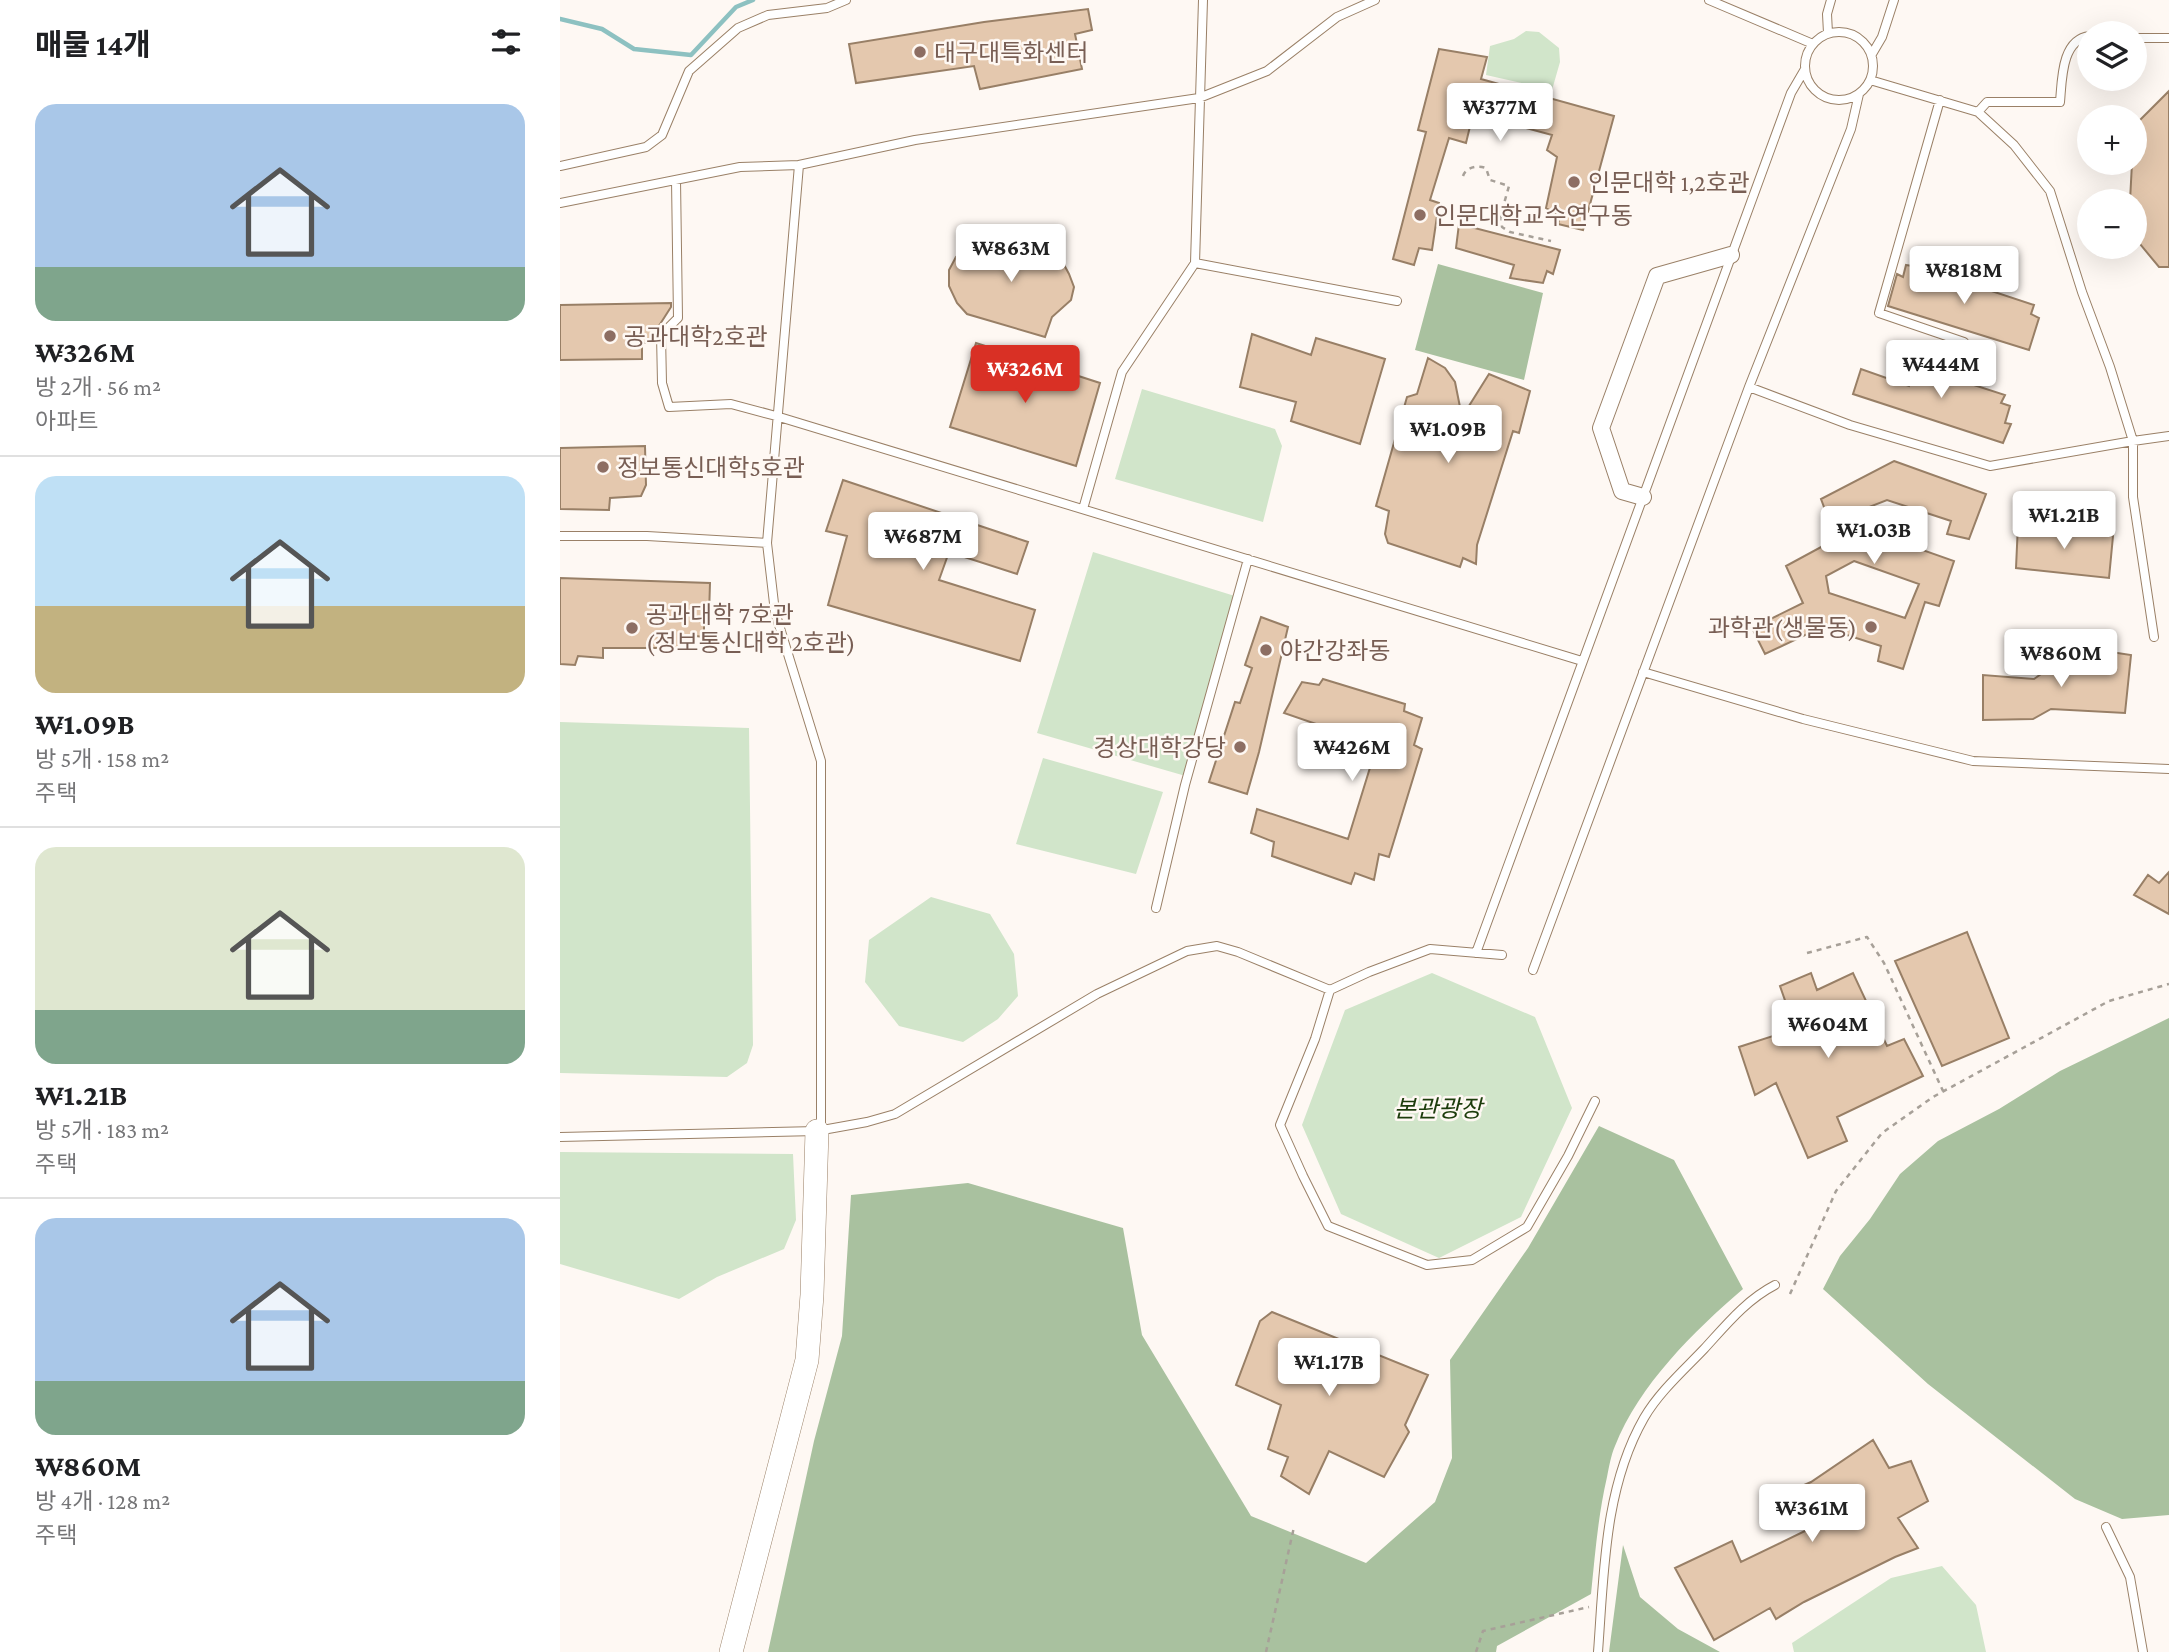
<!DOCTYPE html>
<html lang="ko">
<meta charset="utf-8">
<style>
body{margin:0;font-family:"Crimson Pro","Noto Sans KR",serif;background:#f2f2f2;color:#202124;height:100vh;display:flex;flex-direction:column;font-size:26px;white-space:nowrap}
*{box-sizing:border-box;margin:0}
p{font-size:23px;color:#757577}
.icon{flex:none;width:38px;height:38px;fill:none;stroke:currentColor;stroke-width:2;stroke-linecap:round;stroke-linejoin:round}
.map{position:relative;flex:1;overflow:hidden}
.sheet{display:flex;flex-direction:column;background:#fff;width:560px}
.sheet>*{flex:none}
.controls{position:absolute;left:1517px;top:21px;display:grid;gap:14px}
.controls a{display:grid;place-items:center;width:70px;height:70px;border-radius:50%;background:#fff;box-shadow:0 7px 28px #0002;font-size:35px}
.price{position:absolute;translate:-50% -60px;padding:0 16px;border-radius:7px;background:#fff;color:#222;font-size:23px;line-height:46px;filter:drop-shadow(0 2px 4px #0008)}
.price::after{content:'';position:absolute;left:50%;top:42px;width:21px;height:16px;margin-left:-10px;background:inherit;clip-path:polygon(0 0,100% 0,50% 100%)}
.price.active{background:#d93025;color:#fff}
ul{padding:0;list-style:none}
li{display:grid;align-content:center;gap:14px;height:371px;padding:0 35px}
li+li{border-top:2px solid #e0e0e0}
li span{display:grid;place-items:center;height:217px;border-radius:21px;color:#555}
li>.icon{margin-inline-start:auto}
span .icon{width:126px;height:126px;fill:#fffc;stroke-width:1}
li b{font-size:30px}
h2{display:flex;justify-content:space-between;align-items:center;height:84px;padding:0 35px;font-size:30px}
main{display:flex;flex:1;min-height:0}
.map>svg:first-child{display:block}
.green{fill:#d1e5ca}
.forest{fill:#a9c19f}
.lines{fill:none;stroke-linecap:round;stroke-linejoin:round}
.stream{stroke:#8dc1c1;stroke-width:4.5}
.building{fill:#e4c8ae;stroke:#987f66;stroke-width:2;fill-rule:evenodd}
.lane-casing{stroke:#9a8067;stroke-width:10}
.street-casing{stroke:#9a8067;stroke-width:18}
.secondary-casing{stroke:#9a8067;stroke-width:24}
.path{stroke:#a7a098;stroke-width:2.5;stroke-dasharray:5 5;stroke-linecap:butt}
.lane{stroke:#fff;stroke-width:8}
.street{stroke:#fff;stroke-width:16}
.secondary{stroke:#fff;stroke-width:23}
.education-dot{fill:#8d6e63;stroke:#fef8f3;stroke-width:2.5}
.labels{text-anchor:middle;dominant-baseline:central;stroke-width:5;stroke-linejoin:round;paint-order:stroke}
.education-label{font-size:24px;fill:#785e54;stroke:#fef8f3;text-anchor:start}
.park-label{font-size:24px;font-style:italic;fill:#1c3c0b;stroke:#fef8f3}
</style>
<main>
<section class="sheet">
<h2>매물 14개<svg class="icon" aria-label="filters" viewBox="0 0 24 24"><path d="M4 7h16M4 17h16"/><circle cx="9" cy="7" r="2"/><circle cx="15" cy="17" r="2"/></svg></h2>
<ul>
<li><span style="background:linear-gradient(#a9c7e8 75%,#7fa58c 0)"><svg class="icon" aria-label="home" viewBox="0 0 24 24"><path d="M3 11l9-7 9 7M6 9v11h12V9"/></svg></span><div><b>₩326M</b><p>방 2개 · 56 m²</p><p>아파트</p></div></li>
<li><span style="background:linear-gradient(#bfe0f5 60%,#c2b280 0)"><svg class="icon" aria-label="home" viewBox="0 0 24 24"><path d="M3 11l9-7 9 7M6 9v11h12V9"/></svg></span><div><b>₩1.09B</b><p>방 5개 · 158 m²</p><p>주택</p></div></li>
<li><span style="background:linear-gradient(#dfe7d0 75%,#7fa58c 0)"><svg class="icon" aria-label="home" viewBox="0 0 24 24"><path d="M3 11l9-7 9 7M6 9v11h12V9"/></svg></span><div><b>₩1.21B</b><p>방 5개 · 183 m²</p><p>주택</p></div></li>
<li><span style="background:linear-gradient(#a9c7e8 75%,#7fa58c 0)"><svg class="icon" aria-label="home" viewBox="0 0 24 24"><path d="M3 11l9-7 9 7M6 9v11h12V9"/></svg></span><div><b>₩860M</b><p>방 4개 · 128 m²</p><p>주택</p></div></li>
</ul>
</section>
<div class="map">
<svg width="1609" height="1652" viewBox="0 0 1609 1652">
<rect width="100%" height="100%" fill="#fef8f3"/>
<path class="green" d="M966 31 979 32 999 48 1000 62 992 90 926 75 930 46 954 39Z
M582 389 715 429 722 446 703 522 555 479Z
M533 552 678 597 629 777 477 733Z
M0 722 189 728 193 1045 187 1063 167 1077 0 1073Z
M483 758 603 792 576 874 456 844Z
M371 897 430 914 454 954 458 996 438 1019 403 1042 339 1026 305 982 309 940Z
M872 973 975 1017 1012 1108 961 1217 879 1258 781 1214 742 1125 785 1010Z
M0 1152 233 1154 236 1220 224 1249 157 1277 119 1299 0 1264Z
M1382 1566 1416 1605 1426 1652H1234L1232 1643 1331 1578Z"/>
<path class="forest" d="M878 264 983 293 964 380 855 350Z
M1609 1018V1515L1562 1519 1515 1499 1368 1384 1263 1289 1280 1256 1310 1219 1340 1174 1378 1141 1439 1109 1500 1071Z
M1039 1126 1114 1160 1183 1289C1134 1331 1079 1385 1055 1446 1051 1455 1049 1467 1047 1477 1038 1516 1035 1555 1031 1594L937 1646 936 1652H208L254 1441 282 1336 291 1195 408 1183 563 1228 582 1335 691 1516 806 1563 875 1502 892 1458 890 1360 968 1248Z
M1063 1545 1080 1597 1118 1629 1160 1652H1049Z"/>
<g class="lines">
<path class="stream" d="M0 19 42 29 74 49 131 55 176 7 193 0"/>
</g>
<path class="building" d="M528 9 532 30 515 34 522 69 420 89 414 66 296 83 289 44 424 22Z
M879 49 927 57 921 79 1054 116 1023 230 998 224 1000 216 986 208 997 157 987 150 992 135 913 114 906 143 889 138 870 200 879 203 872 250 859 248 854 265 833 259 866 132 858 130Z
M1609 91V267H1599L1575 238V201H1570L1572 163H1575V125Z
M899 224 1000 250 993 274 987 271 983 283 950 278 954 265 896 248Z
M444 240 463 242 486 249 502 261 509 274 514 287 511 300 492 317 485 337 407 314 397 303 389 286V270L396 257 408 247 426 241Z
M1346 265 1359 267 1474 305 1471 314 1479 318 1469 350 1328 306 1337 274 1343 277Z
M111 303V307L95 332V343H82V359L0 360V305Z
M692 334 751 355 756 338 825 359 800 444 731 421 736 402 680 387Z
M416 343 540 383 516 466 390 427Z
M868 358 885 368 895 382 902 417 929 374 970 391 959 433 953 431 917 545 916 564 903 558 900 567 828 543 825 534 829 511 816 506 847 397 857 394Z
M1359 361 1387 369 1386 376 1445 395 1441 403 1450 406 1445 423 1451 424 1443 443 1293 394 1301 369 1349 386Z
M85 446 86 485 81 496 50 498 49 510 0 509V448Z
M1334 461 1426 494 1409 539 1387 534 1391 521 1327 500 1299 511 1303 521 1300 528 1394 561 1379 606 1365 602 1343 669 1318 661 1321 646 1262 627 1205 654 1192 628 1243 603 1226 566 1276 539 1261 499ZM1294 561 1359 584 1345 618 1269 593 1266 576Z
M283 480 468 542 457 574 389 552 379 580 475 610 460 661 268 605 287 536 266 531Z
M1458 524 1553 536 1549 578 1456 568Z
M0 578 150 583 149 615 144 620V637L136 636 134 648H43V658L18 656 15 665 0 664Z
M701 617 728 627 699 752 687 794 649 782 675 702 680 703 692 668 685 665Z
M1551 652 1571 655 1565 713 1491 709 1473 719 1423 720V675L1474 679 1505 657Z
M763 679 845 704 844 711 862 718 854 745 862 749 829 857 819 854 814 880 795 873 791 884 712 856 714 842 691 833 697 809 788 839 817 745 724 713 742 682 759 685Z
M1609 872V914L1574 895 1588 875 1599 883Z
M1407 932 1449 1038 1382 1066 1335 961Z
M1251 973 1257 990 1293 973 1327 1046 1344 1039 1363 1076 1277 1117 1287 1141 1248 1158 1216 1083 1195 1095 1179 1047 1235 1029 1220 986Z
M712 1312 868 1375 845 1425 849 1432 824 1477 769 1451 749 1494 721 1476 728 1457 708 1449 721 1405 676 1385 700 1321Z
M1313 1440 1329 1468 1351 1461 1368 1501 1338 1518 1358 1548 1335 1557 1244 1602 1216 1619 1210 1608 1154 1640 1115 1568 1172 1541 1181 1562 1247 1530 1228 1492 1251 1482Z"/>
<g class="lines">
<g class="lane-casing">
<path id="lane" d="M1149 0 1253 44
M1245 66a34 34 0 1 1 68 0a34 34 0 1 1-68 0Z
M1268 33 1267 14 1271 0
M1575 38H1609
M1312 54 1322 37 1334 0
M1310 80 1418 112 1454 145 1490 191 1522 292 1550 367 1573 441 1609 436
M1380 100 1319 313 1404 342
M1418 112 1427 102H1500C1502 81 1501 39 1530 36
M0 166 86 147 102 135 129 71 178 28 208 15 267 8 286 0
M116 180 118 318 101 335 102 383 109 407 171 404 216 416 1022 661
M0 203 180 167 239 165
M635 263 837 301
M1189 387 1290 425 1430 466 1573 441V497L1594 637
M523 509 562 372 635 263 643 0
M0 536H87L207 543
M1083 672 1243 719 1413 761 1609 769
M596 908 625 785 688 559
M916 953 1231 93 1245 69
M973 970 1189 387 1291 129 1299 94
M770 990 755 1039 720 1125 743 1176 768 1226 867 1265 912 1260 967 1227 1008 1156 1035 1101
M261 1130V761L215 612 207 543 239 165 355 140 639 98 707 71 777 17 815 0
M0 1137 257 1131 307 1122 335 1114 537 994 627 951 657 946 678 952 770 990 809 972 870 949 942 955
M1546 1527 1570 1577 1583 1652
M1038 1652C1044 1573 1044 1488 1084 1418 1099 1392 1124 1370 1144 1349 1166 1325 1186 1300 1215 1285"/>
</g>
<g class="street-casing">
<path id="street" d="M1083 497 1062 491 1041 428 1097 276 1171 255"/>
</g>
<g class="secondary-casing">
<path id="secondary" d="M171 1652 247 1360 252 1295 257 1131"/>
</g>
<path class="path" d="M903 176C906 167 918 165 926 168L930 180 949 186 941 214 942 227 950 232 991 241
M1247 953 1307 937 1324 963 1383 1091
M1230 1294 1276 1191 1322 1133 1373 1097 1549 1001 1609 984
M706 1652 734 1527
M916 1652 923 1631 1029 1607"/>
<use href="#lane" class="lane"/>
<use href="#street" class="street"/>
<use href="#secondary" class="secondary"/>
</g>
<g class="education-dot">
<circle cx="360" cy="52" r="7"/>
<circle cx="1014" cy="182" r="7"/>
<circle cx="860" cy="215" r="7"/>
<circle cx="50" cy="336" r="7"/>
<circle cx="43" cy="467" r="7"/>
<circle cx="1311" cy="627" r="7"/>
<circle cx="72" cy="628" r="7"/>
<circle cx="706" cy="650" r="7"/>
<circle cx="680" cy="747" r="7"/>
</g>
<g class="labels">
<g class="education-label">
<text x="374" y="52">대구대특화센터</text>
<text x="1028" y="182">인문대학 1,2호관</text>
<text x="874" y="215">인문대학교수연구동</text>
<text x="64" y="336">공과대학2호관</text>
<text x="57" y="467">정보통신대학5호관</text>
<text x="86" y="614">공과대학 7호관<tspan x="86" dy="28">(정보통신대학 2호관)</tspan></text>
<text x="1297" y="627" text-anchor="end">과학관(생물동)</text>
<text x="720" y="650">야간강좌동</text>
<text x="666" y="747" text-anchor="end">경상대학강당</text>
</g>
<g class="park-label">
<text x="878" y="1108">본관광장</text>
</g>
</g>
</svg>
<div class="controls">
<a><svg class="icon" aria-label="layers" viewBox="0 0 24 24"><path d="M12 4l9 5-9 5-9-5zM3 14l9 5 9-5"/></svg></a>
<a>+</a>
<a>−</a>
</div>
<b class="price" style="left:940px;top:143px">₩377M</b>
<b class="price" style="left:451px;top:284px">₩863M</b>
<b class="price" style="left:1404px;top:306px">₩818M</b>
<b class="price" style="left:1381px;top:400px">₩444M</b>
<b class="price active" style="left:465px;top:405px">₩326M</b>
<b class="price" style="left:888px;top:465px">₩1.09B</b>
<b class="price" style="left:1504px;top:551px">₩1.21B</b>
<b class="price" style="left:1314px;top:566px">₩1.03B</b>
<b class="price" style="left:363px;top:572px">₩687M</b>
<b class="price" style="left:1501px;top:689px">₩860M</b>
<b class="price" style="left:792px;top:783px">₩426M</b>
<b class="price" style="left:1268px;top:1060px">₩604M</b>
<b class="price" style="left:769px;top:1398px">₩1.17B</b>
<b class="price" style="left:1252px;top:1544px">₩361M</b>
</div>
</main>
